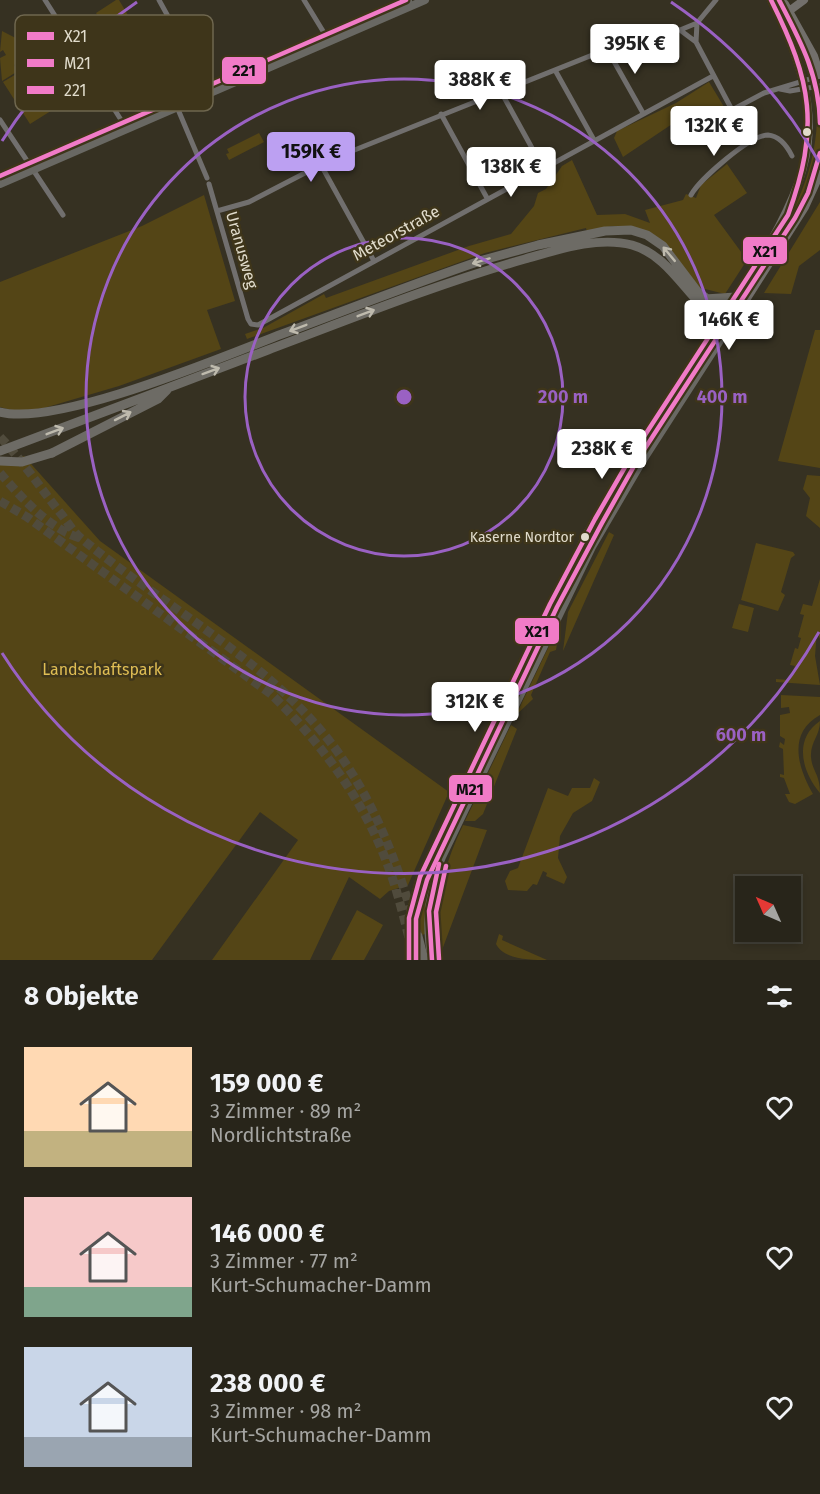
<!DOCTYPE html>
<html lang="de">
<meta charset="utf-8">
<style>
body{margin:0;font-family:"Fira Sans",sans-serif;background:#343127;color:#f1f3f6;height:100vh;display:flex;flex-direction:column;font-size:22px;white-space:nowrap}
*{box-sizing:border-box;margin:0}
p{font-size:20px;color:#a5a5a2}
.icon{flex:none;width:33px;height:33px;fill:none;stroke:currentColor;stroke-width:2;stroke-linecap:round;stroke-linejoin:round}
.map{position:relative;height:960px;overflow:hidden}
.side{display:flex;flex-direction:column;background:#28251a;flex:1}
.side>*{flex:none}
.needle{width:39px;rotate:315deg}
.controls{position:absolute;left:735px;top:876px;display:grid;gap:12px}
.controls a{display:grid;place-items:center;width:66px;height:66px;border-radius:0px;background:#28251a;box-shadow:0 3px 9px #0003,0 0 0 2px #444239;font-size:30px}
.price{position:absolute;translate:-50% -51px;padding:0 14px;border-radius:6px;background:#fff;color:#222;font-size:20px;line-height:39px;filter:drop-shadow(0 2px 3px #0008)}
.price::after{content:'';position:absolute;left:50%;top:36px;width:18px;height:14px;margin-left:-9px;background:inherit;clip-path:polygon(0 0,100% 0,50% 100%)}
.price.current{background:#bca0f2;color:#111}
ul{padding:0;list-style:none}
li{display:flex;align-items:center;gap:18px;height:150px;padding:0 24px}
li span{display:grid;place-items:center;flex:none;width:168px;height:120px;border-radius:0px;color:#555}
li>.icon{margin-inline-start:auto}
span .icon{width:72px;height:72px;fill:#fffc;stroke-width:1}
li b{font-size:26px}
h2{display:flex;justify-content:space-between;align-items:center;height:72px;padding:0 24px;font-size:26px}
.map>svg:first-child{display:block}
.green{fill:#544516}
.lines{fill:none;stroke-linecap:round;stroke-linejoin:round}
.highway-tunnel{stroke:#504b3c;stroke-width:9;stroke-dasharray:9 4.5;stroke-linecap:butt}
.street{stroke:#716f6e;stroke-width:5}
.secondary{stroke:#696863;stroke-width:8}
.primary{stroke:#726f6b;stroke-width:8}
.highway{stroke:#6d6b65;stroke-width:9}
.highway-bridge{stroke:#6d6b65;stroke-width:9}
.bus-1-casing{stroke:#3e351a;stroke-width:9}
.bus-2-casing{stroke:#3e351a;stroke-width:9}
.bus-3-casing{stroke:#3e351a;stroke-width:9}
.bus-1{stroke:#f17bc7;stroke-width:4.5}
.bus-2{stroke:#f17bc7;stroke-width:4.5}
.bus-3{stroke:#f17bc7;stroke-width:4.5}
.oneway{stroke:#bebaad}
.ring{fill:none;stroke:#9a61c3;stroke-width:3}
.bus-dot{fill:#e1dccc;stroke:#3e351a;stroke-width:2}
.labels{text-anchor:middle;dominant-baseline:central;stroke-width:5;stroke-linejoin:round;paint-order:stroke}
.bus-label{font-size:14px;fill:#e1dccc;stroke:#3e351a;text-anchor:end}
.street-label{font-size:16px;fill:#e1dccc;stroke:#3e351a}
.park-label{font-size:16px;fill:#e0be54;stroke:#3e351a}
.key{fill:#3e351a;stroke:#6f674f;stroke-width:1.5}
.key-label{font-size:16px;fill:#e1dccc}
.centre{fill:#9a61c3;stroke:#3e351a;stroke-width:3}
.ring-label{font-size:18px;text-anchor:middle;font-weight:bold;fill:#9a61c3;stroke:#3e351a;stroke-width:5;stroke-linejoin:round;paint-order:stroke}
.line-badge{stroke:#3e351a;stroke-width:2}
.pale-badge-label{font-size:16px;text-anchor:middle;font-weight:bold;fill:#111}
</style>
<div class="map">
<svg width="820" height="960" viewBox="0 0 820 960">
<rect width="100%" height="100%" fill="#363122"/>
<path class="green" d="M116 0H119L155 61 151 64 143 62 137 68 141 79 138 80 96 13Z
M2 31 45 53 35 61 30 54 14 65 18 71 2 81 0 58 6 55 3 50 0 52Z
M52 53 66 74 54 80 58 89 70 82 78 94 30 124 3 82 18 73 22 78 38 68 35 63Z
M709 82 732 120 693 110 623 157 614 138 617 131 676 103Z
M820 98C820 116 820 135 820 153 815 201 758 272 732 313 734 300 750 282 758 270 794 213 820 170 817 99Z
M259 133 264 142 229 160 226 154 229 153 227 149Z
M572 160 597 215 625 214 650 223 645 210 683 200 686 194 696 198 701 185 727 164 747 193 714 215 747 260 725 294 697 287 672 251 631 226H612L587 232 586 228 485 253 247 339 245 334 263 328 324 294 326 298 469 246 511 234 534 206 538 193 546 189 562 166Z
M204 195 235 301 207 310 221 349 119 386 44 408 18 412 0 407V282L142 226Z
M820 202V250L799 266 791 294 764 293Z
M815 330H820V468L778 461Z
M717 331 697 369 605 516 642 449Z
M24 456 100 541 449 792 408 885 389 891 380 899 349 877 310 960H212L298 840 260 812 152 960H0V465Z
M807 475 820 476V528L806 516 810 498 803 489Z
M595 528 598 530 457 815 455 814Z
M609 532 614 535 563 651 568 612Z
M756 543 793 552 795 555 791 558 781 592 785 595 778 611 741 600Z
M820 579V639L817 631 815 656 820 685 776 682V679L788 680 795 666 790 665 795 648 798 649 801 638 798 637 804 615 800 614 803 604 812 606Z
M739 604 754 608 748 632 732 628Z
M561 621 556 650 550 652 531 695 533 699 516 715Z
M781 695 820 697V715C787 733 798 768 813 794L795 804 789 802 785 794H790L784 778 780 777V774L784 775 783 749 779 747 780 742 784 745 785 739 780 736V715L790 713 789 707 781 708Z
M820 721C820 736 810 742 811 757 812 771 820 774 820 793 802 772 793 739 820 721Z
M511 725 517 729 483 814 475 821H465Z
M594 778 600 782 592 801 573 813 560 836 558 858 567 877 564 884 546 876 547 873 543 871 537 885 533 884 527 891 508 890 505 881 510 871 518 868 548 788 568 796 572 788H590Z
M463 825 487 830 439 958C432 910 442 869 463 825Z
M422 887 426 902 425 934 414 938 420 960H413V920Z
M357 910 383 925 364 960H331Z
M499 934 503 936 502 940 547 960C531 960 504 960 496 944Z"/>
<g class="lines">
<path class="highway-tunnel" d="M0 437C23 461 41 489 62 515 68 523 74 533 82 539 168 610 281 667 344 761 381 816 401 874 418 936
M0 473C22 498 48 528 80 538
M0 501 27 517 271 694C320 742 362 797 387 863 399 894 406 928 415 960"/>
<path class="street" d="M45 0 123 123
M159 0 207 87
M304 0 326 36
M680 30 697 23
M696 42 697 23 716 0
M607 49 643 113
M555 70 594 140
M780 89 790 91 820 86
M500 90 543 168
M177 107 207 178
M732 110 764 93 820 76
M441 114 487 198
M0 120 63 215
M321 165 374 261
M209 184 248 319 251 324 258 325 713 76
M691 195C700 179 750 135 768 135 780 136 787 146 792 156
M217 211 249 202 332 159 660 28 680 30 696 42 749 142"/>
<path class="secondary" d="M771 0 780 16
M0 177 408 0
M0 184 425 0
M409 960V918L420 877 585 537 632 455 726 313 732 322 643 460 592 547 442 857C428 890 425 925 432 960"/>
<path class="primary" d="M785 4 814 56 820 75
M785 14 804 0
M726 313C741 290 756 266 770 243 820 153 820 111 780 16
M720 321 732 322 805 207 820 174"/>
<path class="highway" d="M705 299 736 297
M0 412C57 427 222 357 282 334 349 309 415 283 483 260L538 245 605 231 631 230 647 235 663 246 697 291 726 313
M0 451C89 418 179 384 268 350 353 318 437 284 525 259 557 250 597 236 632 245 671 256 687 299 720 321
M52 453 158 399 167 390
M418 936 424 960"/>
<path class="highway-bridge" d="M0 461 22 462 52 453"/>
<g class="bus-1-casing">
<path id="bus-1" d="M409 960V918L420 877 550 604 595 519 632 455 788 215C820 127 812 82 771 0
M432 960 429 911 439 864"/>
</g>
<g class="bus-2-casing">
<path id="bus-2" d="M779 0C801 42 819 75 820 123
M439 959 436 912 446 866
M416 960V919L427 880 557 607 602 523 638 459 795 218 808 193 820 153"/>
</g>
<g class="bus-3-casing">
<path id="bus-3" d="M0 176 406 0"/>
</g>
<use href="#bus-1" class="bus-1"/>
<use href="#bus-2" class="bus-2"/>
<use href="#bus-3" class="bus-3"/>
</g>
<defs><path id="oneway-shaft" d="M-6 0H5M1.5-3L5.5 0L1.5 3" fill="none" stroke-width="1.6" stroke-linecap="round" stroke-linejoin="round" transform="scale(1.5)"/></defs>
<g class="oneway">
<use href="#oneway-shaft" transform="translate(669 254) rotate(-130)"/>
<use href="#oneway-shaft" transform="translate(481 261) rotate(163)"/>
<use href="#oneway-shaft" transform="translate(366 313) rotate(-21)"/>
<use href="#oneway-shaft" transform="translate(298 328) rotate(159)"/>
<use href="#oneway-shaft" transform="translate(211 371) rotate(-20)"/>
<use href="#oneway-shaft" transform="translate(123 416) rotate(-27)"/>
<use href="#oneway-shaft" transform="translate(55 431) rotate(-21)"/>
</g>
<g class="ring">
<circle cx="404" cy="397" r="159"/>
<circle cx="404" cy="397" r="318"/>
<path d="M819 632A477 477 0 0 1 2 653M2 141A477 477 0 0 1 137 2M671 2A477 477 0 0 1 819 162"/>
</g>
<g class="bus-dot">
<circle cx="807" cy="132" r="5"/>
<circle cx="585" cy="537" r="5"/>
</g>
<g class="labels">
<g class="bus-label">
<text x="574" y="537">Kaserne Nordtor</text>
</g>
<g class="street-label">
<text transform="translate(396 233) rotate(-29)">Meteorstraße</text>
<text transform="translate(242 250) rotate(74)">Uranusweg</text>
</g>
<g class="park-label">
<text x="102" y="669">Landschaftspark</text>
</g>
</g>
<rect x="15" y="15" width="198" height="96" rx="9" class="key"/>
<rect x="27" y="32" width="27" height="8" fill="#f17bc7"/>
<rect x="27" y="59" width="27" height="8" fill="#f17bc7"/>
<rect x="27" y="86" width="27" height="8" fill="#f17bc7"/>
<g class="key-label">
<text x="64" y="42">X21</text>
<text x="64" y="69">M21</text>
<text x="64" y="96">221</text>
</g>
<circle cx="404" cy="397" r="9" class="centre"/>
<g class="ring-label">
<text x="563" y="403">200 m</text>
<text x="722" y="403">400 m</text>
<text x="741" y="741">600 m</text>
</g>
<g class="line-badge">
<rect x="221" y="56" width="46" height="29" rx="6" fill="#f17bc7"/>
<rect x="742" y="236" width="46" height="29" rx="6" fill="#f17bc7"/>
<rect x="514" y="617" width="46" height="28" rx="6" fill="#f17bc7"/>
<rect x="448" y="774" width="45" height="29" rx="6" fill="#f17bc7"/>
</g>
<g class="pale-badge-label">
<text x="244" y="76">221</text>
<text x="765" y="257">X21</text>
<text x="537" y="637">X21</text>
<text x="470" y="795">M21</text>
</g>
</svg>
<div class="controls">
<a><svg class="needle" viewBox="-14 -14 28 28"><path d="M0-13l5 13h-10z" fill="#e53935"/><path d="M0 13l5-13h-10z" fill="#a5a5a2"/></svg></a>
</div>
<b class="price" style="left:635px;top:75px">395K €</b>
<b class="price" style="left:480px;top:111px">388K €</b>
<b class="price" style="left:714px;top:157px">132K €</b>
<b class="price current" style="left:311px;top:183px">159K €</b>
<b class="price" style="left:511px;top:198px">138K €</b>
<b class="price" style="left:729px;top:351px">146K €</b>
<b class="price" style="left:602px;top:480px">238K €</b>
<b class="price" style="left:475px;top:733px">312K €</b>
</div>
<section class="side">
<h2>8 Objekte<svg class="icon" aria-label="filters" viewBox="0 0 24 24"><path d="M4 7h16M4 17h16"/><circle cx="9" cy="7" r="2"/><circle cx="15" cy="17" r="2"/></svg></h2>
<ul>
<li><span style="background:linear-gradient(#ffd9b3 70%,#c2b280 0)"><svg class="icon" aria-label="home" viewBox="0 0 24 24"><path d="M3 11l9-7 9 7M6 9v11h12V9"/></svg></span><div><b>159 000 €</b><p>3 Zimmer · 89 m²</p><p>Nordlichtstraße</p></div><svg class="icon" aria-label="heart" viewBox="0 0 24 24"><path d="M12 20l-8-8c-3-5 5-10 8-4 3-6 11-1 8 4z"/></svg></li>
<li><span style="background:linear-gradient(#f6c9c9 75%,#7fa58c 0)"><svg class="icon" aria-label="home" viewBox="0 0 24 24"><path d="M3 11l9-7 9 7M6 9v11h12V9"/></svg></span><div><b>146 000 €</b><p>3 Zimmer · 77 m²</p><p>Kurt-Schumacher-Damm</p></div><svg class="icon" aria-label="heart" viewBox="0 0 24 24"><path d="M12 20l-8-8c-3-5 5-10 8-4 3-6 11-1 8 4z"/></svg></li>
<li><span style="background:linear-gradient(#c9d6e8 75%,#9aa5b1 0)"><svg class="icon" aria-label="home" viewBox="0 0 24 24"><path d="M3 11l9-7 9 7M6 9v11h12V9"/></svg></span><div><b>238 000 €</b><p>3 Zimmer · 98 m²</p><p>Kurt-Schumacher-Damm</p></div><svg class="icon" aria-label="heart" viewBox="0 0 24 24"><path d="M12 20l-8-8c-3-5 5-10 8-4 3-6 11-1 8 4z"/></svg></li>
</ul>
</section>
